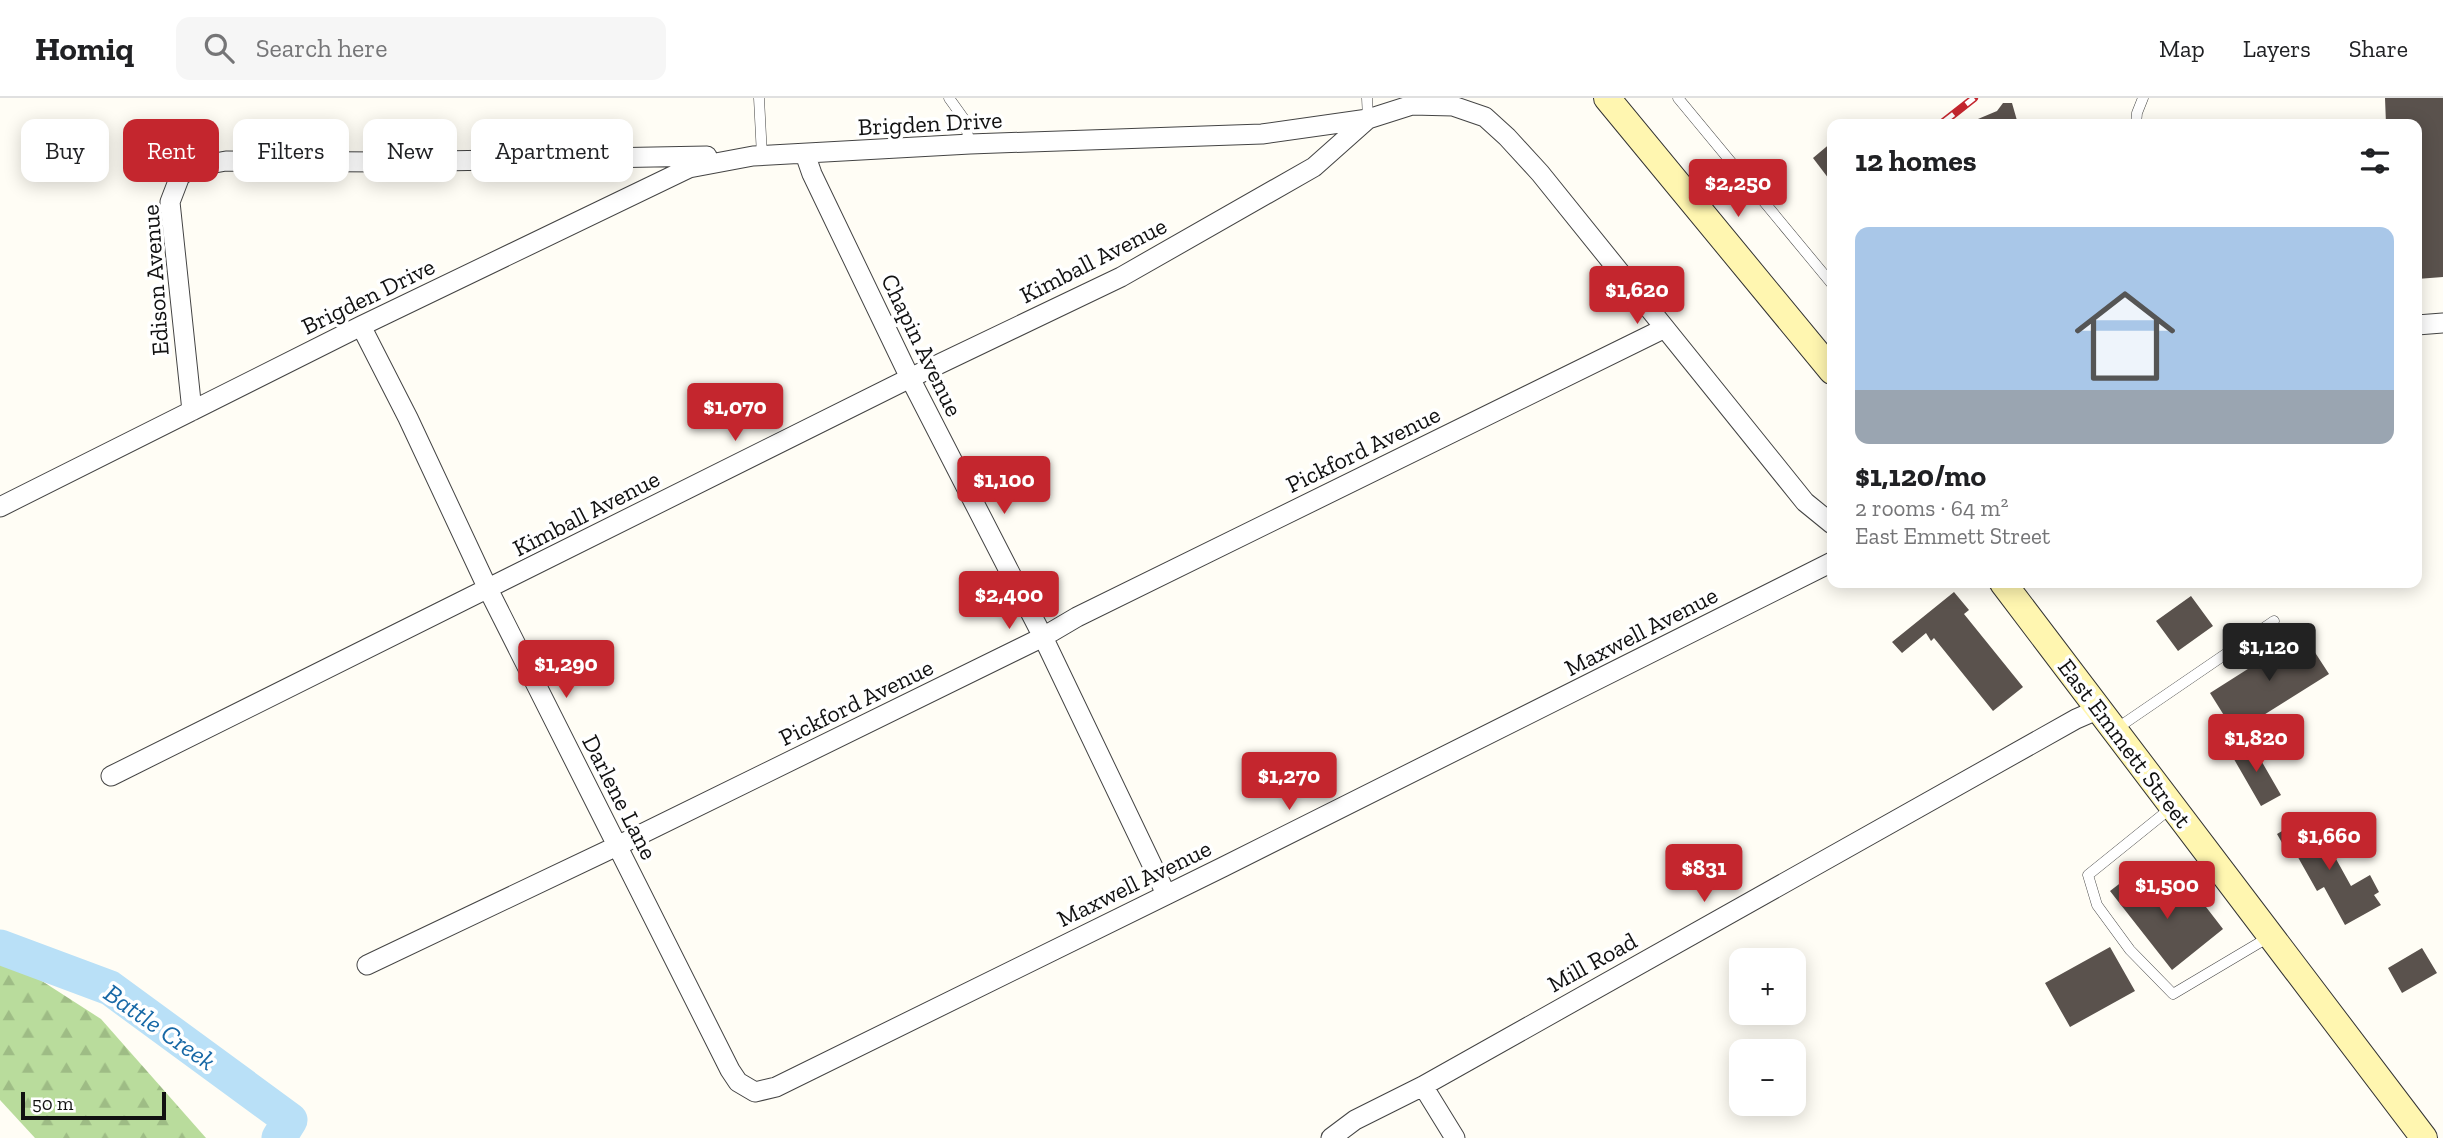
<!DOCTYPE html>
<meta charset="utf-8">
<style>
body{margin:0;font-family:"Zilla Slab",serif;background:#f6f6f6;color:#202124;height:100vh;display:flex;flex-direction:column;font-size:26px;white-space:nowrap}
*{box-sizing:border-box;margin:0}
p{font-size:23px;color:#757577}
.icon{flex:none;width:38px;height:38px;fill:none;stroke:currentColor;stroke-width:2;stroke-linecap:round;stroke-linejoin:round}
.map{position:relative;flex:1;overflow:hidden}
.side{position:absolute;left:1827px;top:21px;width:595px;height:469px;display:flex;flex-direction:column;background:#fff;border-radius:14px;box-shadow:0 4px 18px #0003}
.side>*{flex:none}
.hud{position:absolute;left:21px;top:21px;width:665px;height:63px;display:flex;gap:14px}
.fabs{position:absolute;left:1729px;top:850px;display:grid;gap:14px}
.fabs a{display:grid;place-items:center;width:77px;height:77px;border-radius:14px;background:#fff;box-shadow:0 4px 18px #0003;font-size:35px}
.scale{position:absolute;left:21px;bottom:18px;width:145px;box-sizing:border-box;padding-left:7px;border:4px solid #111;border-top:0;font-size:19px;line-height:24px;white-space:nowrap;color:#111;-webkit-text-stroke:5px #fff;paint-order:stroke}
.price{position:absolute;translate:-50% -60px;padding:0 16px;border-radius:7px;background:#c4262e;color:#fff;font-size:23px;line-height:46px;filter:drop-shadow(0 2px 4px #0008)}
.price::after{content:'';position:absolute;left:50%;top:42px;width:21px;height:16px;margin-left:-10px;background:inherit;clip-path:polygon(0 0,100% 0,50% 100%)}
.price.active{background:#222;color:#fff}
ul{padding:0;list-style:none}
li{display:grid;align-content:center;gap:14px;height:371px;padding:0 28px}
li span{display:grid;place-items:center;height:217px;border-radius:14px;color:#555}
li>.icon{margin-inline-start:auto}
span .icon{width:126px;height:126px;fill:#fffc;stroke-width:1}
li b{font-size:30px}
h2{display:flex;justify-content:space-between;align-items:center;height:84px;padding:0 28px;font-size:30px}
.pill{padding:0 24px;border-radius:14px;background:#fff;box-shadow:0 4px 18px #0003;font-size:24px;line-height:63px}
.pill.active{background:#c4262e;color:#fff}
header{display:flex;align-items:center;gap:42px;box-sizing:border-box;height:98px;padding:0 35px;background:#fff;border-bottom:2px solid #e0e0e0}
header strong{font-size:33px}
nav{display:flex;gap:38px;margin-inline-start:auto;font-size:24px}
.search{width:490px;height:63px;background:#f6f6f6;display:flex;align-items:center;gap:18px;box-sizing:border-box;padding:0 24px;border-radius:14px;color:#757577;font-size:26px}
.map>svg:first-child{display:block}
.forest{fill:url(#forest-firs)}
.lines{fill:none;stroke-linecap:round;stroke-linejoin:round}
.river{stroke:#b9e0f7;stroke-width:35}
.building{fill:#5a524d}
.lane-casing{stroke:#444;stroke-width:11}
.street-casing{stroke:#444;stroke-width:21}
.secondary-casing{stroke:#333;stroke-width:28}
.lane{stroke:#fff;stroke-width:10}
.street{stroke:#fff;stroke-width:19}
.secondary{stroke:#fff6b0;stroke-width:26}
.rail-casing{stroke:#c4262e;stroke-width:8}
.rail{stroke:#fff;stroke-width:5;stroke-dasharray:16;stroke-linecap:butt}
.labels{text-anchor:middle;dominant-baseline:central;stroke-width:7;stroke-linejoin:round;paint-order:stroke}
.street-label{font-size:24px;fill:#111;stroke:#fff}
.water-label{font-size:26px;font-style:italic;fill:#1768a6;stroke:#fff}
</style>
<header>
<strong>Homiq</strong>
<div class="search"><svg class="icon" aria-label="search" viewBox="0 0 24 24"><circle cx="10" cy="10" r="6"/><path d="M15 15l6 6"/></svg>Search here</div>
<nav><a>Map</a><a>Layers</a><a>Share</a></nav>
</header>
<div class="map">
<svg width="2443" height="1040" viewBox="0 0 2443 1040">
<defs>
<pattern id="forest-firs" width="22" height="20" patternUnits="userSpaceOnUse" patternTransform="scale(1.75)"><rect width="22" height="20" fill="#b9dc9c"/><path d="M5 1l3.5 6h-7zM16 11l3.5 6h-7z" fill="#9ebc85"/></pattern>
</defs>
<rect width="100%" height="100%" fill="#fffdf5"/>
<path class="forest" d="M0 856 101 921 206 1040H35L0 1002Z"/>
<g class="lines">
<path class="river" d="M0 849 110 890 290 1022 279 1040"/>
</g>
<path class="building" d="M2385 0H2443V179L2417 181V26H2386Z
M2003 5H2012L2018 26H1966L1997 13Z
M1832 44V85L1813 60Z
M1954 494 1969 512 1964 516 2023 589 1993 613 1934 540 1931 543 1926 535 1902 555 1892 544Z
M2191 498 2213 528 2178 553 2156 523Z
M2303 536 2329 576 2235 635 2210 595Z
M2251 645 2281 697 2261 708 2231 656Z
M2299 723 2303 730 2315 723 2351 788 2370 777 2379 794 2374 797 2381 807 2345 827 2324 789 2317 793 2295 754 2289 757 2277 736Z
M2136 773 2164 813 2182 798 2187 804 2196 796 2223 831 2172 872 2110 793Z
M2110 849 2135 893 2070 929 2045 885Z
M2422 850 2437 875 2402 895 2388 870Z"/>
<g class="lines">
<g class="lane-casing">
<path id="lane" d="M759 0 762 58
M949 0 964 21 970 46
M1367 0 1368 21
M1678 0 1832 186
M2136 26 2137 15 2143 0
M2116 631 2274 523
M2171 710 2088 777 2097 807 2130 852 2173 896 2269 839"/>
</g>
<g class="street-casing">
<path id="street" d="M805 56 812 76 910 280 1043 539 1166 796
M2417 227 2443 225
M361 228 408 320 488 491 730 972 738 984 755 994 776 989 1223 769 1832 464
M192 313 170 104 180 78 193 69 226 63 384 64 707 58
M0 409 361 228 689 70 753 58 970 46 1262 36 1368 21 1412 7 1453 8 1485 19 1507 39 1540 75 1805 404 1832 426
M111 678 910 280 1121 179 1314 69 1368 21
M367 867 617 748 1043 539 1077 519 1665 230
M1423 988 1455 1040
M1331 1040 1355 1022 1423 988 2076 621 2099 611"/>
</g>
<g class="secondary-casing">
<path id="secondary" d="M1607 0 1832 273
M2003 485 2424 1040"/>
</g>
<use href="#lane" class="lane"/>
<use href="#street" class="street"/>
<use href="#secondary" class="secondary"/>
<g class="rail-casing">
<path id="rail" d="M1941 26 1974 0"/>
</g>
<use href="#rail" class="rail"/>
</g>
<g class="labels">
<g class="street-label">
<text transform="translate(930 25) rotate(-3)">Brigden Drive</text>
<text transform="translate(1093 162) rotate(-27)">Kimball Avenue</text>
<text transform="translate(155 182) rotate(-94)">Edison Avenue</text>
<text transform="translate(368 198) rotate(-26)">Brigden Drive</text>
<text transform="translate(922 247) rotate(64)">Chapin Avenue</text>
<text transform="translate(1363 351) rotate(-26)">Pickford Avenue</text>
<text transform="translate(586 415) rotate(-27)">Kimball Avenue</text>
<text transform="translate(1641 533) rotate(-27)">Maxwell Avenue</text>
<text transform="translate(856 604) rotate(-26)">Pickford Avenue</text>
<text transform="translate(2125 645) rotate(53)">East Emmett Street</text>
<text transform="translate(620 699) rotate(63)">Darlene Lane</text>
<text transform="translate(1134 785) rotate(-26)">Maxwell Avenue</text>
<text transform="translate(1592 864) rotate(-29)">Mill Road</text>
</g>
<g class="water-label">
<text transform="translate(160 929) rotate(35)">Battle Creek</text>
</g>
</g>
</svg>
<div class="fabs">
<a>+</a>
<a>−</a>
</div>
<div class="scale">50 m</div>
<b class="price" style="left:1738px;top:121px">$2,250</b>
<b class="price" style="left:1637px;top:228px">$1,620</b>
<b class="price" style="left:735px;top:345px">$1,070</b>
<b class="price" style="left:1004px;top:418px">$1,100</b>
<b class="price" style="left:1009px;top:533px">$2,400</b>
<b class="price active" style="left:2269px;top:585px">$1,120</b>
<b class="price" style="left:566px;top:602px">$1,290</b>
<b class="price" style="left:2256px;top:676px">$1,820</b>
<b class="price" style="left:1289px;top:714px">$1,270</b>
<b class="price" style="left:2329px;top:774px">$1,660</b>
<b class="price" style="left:1704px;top:806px">$831</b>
<b class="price" style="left:2167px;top:823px">$1,500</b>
<div class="hud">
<a class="pill">Buy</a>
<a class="pill active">Rent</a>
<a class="pill">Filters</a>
<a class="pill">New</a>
<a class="pill">Apartment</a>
</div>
<section class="side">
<h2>12 homes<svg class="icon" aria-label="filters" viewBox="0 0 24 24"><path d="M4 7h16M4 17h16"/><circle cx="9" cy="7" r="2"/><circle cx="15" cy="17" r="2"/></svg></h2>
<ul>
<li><span style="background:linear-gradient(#a9c7e8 75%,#9aa5b1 0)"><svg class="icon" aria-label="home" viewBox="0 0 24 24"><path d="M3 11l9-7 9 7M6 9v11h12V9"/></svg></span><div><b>$1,120/mo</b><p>2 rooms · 64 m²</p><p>East Emmett Street</p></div></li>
</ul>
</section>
</div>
